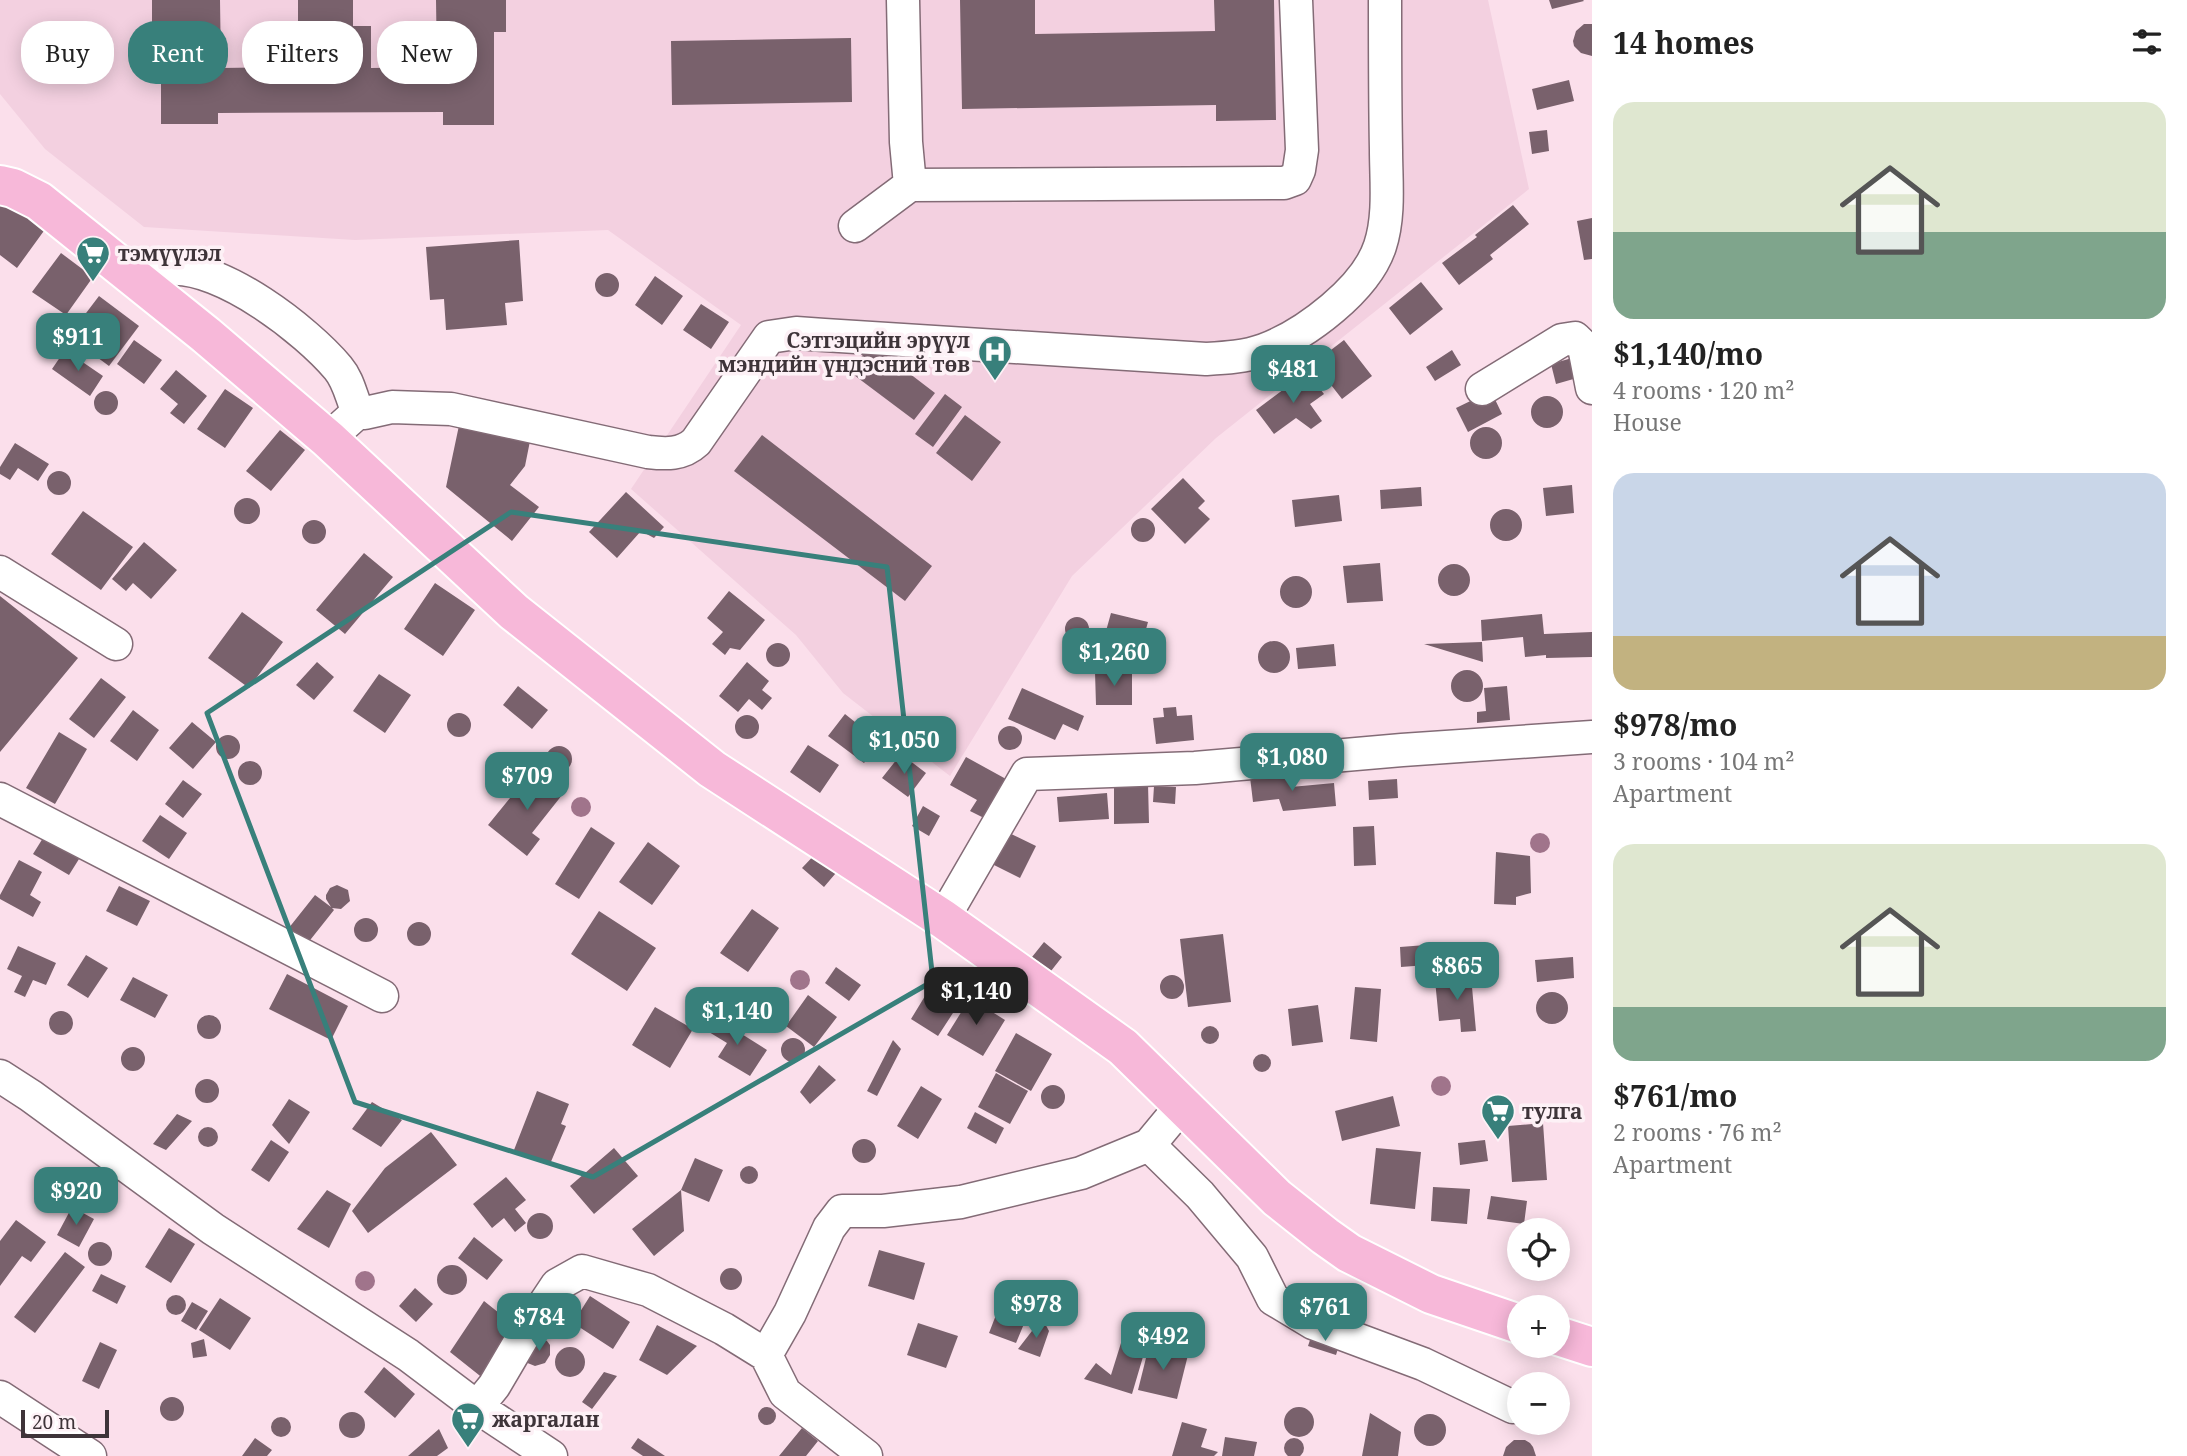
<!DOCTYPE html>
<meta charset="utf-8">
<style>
body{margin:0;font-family:"Noto Serif",serif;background:#f6f6f6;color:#222;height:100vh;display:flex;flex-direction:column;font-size:26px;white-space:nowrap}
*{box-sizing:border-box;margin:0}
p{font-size:23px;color:#767676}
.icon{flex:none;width:38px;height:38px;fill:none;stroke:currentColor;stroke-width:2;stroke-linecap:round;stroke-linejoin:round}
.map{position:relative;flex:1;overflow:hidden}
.side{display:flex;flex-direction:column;background:#fff;width:595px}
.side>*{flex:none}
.guide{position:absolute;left:21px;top:21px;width:665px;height:63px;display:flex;gap:14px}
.controls{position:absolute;left:1507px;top:1218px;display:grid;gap:14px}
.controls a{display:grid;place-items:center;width:63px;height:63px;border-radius:50%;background:#fff;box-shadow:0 4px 18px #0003;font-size:35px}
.scale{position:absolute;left:21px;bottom:18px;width:88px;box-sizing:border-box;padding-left:7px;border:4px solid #3e3439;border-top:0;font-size:19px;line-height:24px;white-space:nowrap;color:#3e3439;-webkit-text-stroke:5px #fdf1f6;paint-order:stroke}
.price{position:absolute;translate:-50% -60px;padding:0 16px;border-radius:14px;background:#38807b;color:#fff;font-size:23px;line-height:46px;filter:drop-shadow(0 2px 4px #0008)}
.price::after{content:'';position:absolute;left:50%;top:42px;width:21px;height:16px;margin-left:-10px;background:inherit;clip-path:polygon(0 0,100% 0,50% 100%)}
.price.on{background:#222;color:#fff}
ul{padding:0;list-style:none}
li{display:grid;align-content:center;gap:14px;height:371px;padding:0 21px}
li span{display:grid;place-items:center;height:217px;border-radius:21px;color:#555}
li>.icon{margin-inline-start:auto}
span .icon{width:126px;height:126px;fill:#fffc;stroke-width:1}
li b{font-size:30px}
h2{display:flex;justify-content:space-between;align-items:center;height:84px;padding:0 21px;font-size:30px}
.pill{padding:0 24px;border-radius:28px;background:#fff;box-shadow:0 4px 18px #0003;font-size:24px;line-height:63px}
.pill.on{background:#38807b;color:#fff}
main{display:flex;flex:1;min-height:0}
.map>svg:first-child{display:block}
.built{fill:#f3d0e0}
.building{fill:#79616c}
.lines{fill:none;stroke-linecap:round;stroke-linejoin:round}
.minor-casing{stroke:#836b76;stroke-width:35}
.major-casing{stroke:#fff;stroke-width:42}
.minor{stroke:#fff;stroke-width:32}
.major{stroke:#f7b8d9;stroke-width:38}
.tree{fill:#a0748b}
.marked{fill:none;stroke:#38807b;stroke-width:5;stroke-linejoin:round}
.labels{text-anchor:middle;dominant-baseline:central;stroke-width:7;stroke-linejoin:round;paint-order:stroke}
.poi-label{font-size:21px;font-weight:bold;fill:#3e3439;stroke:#fdf1f6;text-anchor:start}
</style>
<main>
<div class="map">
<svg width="1592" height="1456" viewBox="0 0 1592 1456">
<rect width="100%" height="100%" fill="#fbdfeb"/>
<path class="built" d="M0 0H1488L1529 189 1216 438 1072 576 950 776 843 693 796 635 631 489 741 325 608 230 355 240 144 227 45 149 0 94Z"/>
<path class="building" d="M152 0H220L221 68 285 67V29L298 28V0H353V26H371V68L437 67 436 0H506V32H494V125H443V112L218 113V124H161V41L152 39Z
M960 0H1035V34L1215 31 1214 0H1274L1276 120 1216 121V105L962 109Z
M1549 0H1583L1584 1 1552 9Z
M1584 24H1592V56L1581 53 1574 46 1573 41 1576 31Z
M851 38 852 102 672 105 671 41Z
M1569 80 1574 101 1537 110 1532 89Z
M1547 130 1549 151 1532 154 1529 132Z
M4 198 46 228 17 268 0 255V203Z
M1513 205 1529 224 1490 255 1493 259 1459 285 1442 263 1477 237 1475 235Z
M1592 218V259L1584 260 1577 221Z
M519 240 523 301 505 303 507 325 446 330 444 299 430 300 426 247Z
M61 253 93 277 66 315 32 292Z
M595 285a12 12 0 1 1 24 0a12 12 0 1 1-24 0Z
M655 276 683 296 662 325 635 305Z
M1421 282 1443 309 1410 335 1389 308Z
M99 296 139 326 109 366 86 349 97 334 80 321Z
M701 304 729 322 711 349 683 330Z
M134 340 162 360 144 384 117 364Z
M1344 340 1372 376 1342 399 1314 363Z
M871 344 935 393 914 420 850 372Z
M65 350 103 376 90 396 52 369Z
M1452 350 1461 365 1435 381 1426 367Z
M1572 358 1577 378 1556 384 1551 364Z
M176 370 207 396 184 424 170 413 178 404 160 389Z
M1307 372 1324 394 1310 404 1322 421 1311 429 1296 418 1274 434 1256 410Z
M225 389 253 408 225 448 197 429Z
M94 403a12 12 0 1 1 24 0a12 12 0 1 1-24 0Z
M1491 391 1502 414 1468 432 1456 408Z
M945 394 962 407 933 447 915 434Z
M1531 412a16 16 0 1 1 32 0a16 16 0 1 1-32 0Z
M965 415 1001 442 972 481 936 453Z
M461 416 532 431 525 466 510 485 539 507 512 541 446 487Z
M1470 443a16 16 0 1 1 32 0a16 16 0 1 1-32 0Z
M280 430 305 450 271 491 246 471Z
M762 435 932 566 905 601 734 471Z
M15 443 49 464 38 481 18 468 10 480 0 474V467Z
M47 483a12 12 0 1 1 24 0a12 12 0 1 1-24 0Z
M1183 478 1205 501 1198 508 1210 519 1185 544 1151 509Z
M1572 485 1574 513 1546 516 1543 488Z
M1421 487 1422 506 1381 509 1380 490Z
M626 492 664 527 654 538 641 531 617 558 589 532Z
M1339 495 1342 521 1295 527 1292 500Z
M234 511a13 13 0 1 1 26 0a13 13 0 1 1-26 0Z
M1490 525a16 16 0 1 1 32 0a16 16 0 1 1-32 0Z
M83 511 133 547 101 590 51 554Z
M1131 530a12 12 0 1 1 24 0a12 12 0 1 1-24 0Z
M302 532a12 12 0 1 1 24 0a12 12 0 1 1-24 0Z
M144 542 177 570 151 599 133 583 126 591 112 579Z
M364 553 393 577 345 634 316 610Z
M1380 563 1383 601 1347 603 1343 566Z
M1438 580a16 16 0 1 1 32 0a16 16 0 1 1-32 0Z
M1280 592a16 16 0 1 1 32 0a16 16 0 1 1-32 0Z
M435 583 475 610 443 656 404 629Z
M729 591 765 620 740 650 730 648 725 655 712 644 723 632 707 618Z
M0 596 78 658 0 752Z
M242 612 283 642 249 688 208 658Z
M1111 613 1148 622 1138 658 1101 649Z
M1542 614 1544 634 1592 632V657L1546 658V655L1525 657 1523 637 1482 641 1481 620Z
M1065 629a12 12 0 1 1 24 0a12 12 0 1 1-24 0Z
M1258 657a16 16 0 1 1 32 0a16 16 0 1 1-32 0Z
M1482 642 1483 662 1424 644H1425Z
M766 655a12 12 0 1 1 24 0a12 12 0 1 1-24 0Z
M1334 644 1336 666 1298 669 1296 648Z
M317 662 334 677 314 700 296 685Z
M747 662 769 681 762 690 772 698 762 710 749 699 738 712 719 696Z
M1451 686a16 16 0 1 1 32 0a16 16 0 1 1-32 0Z
M1095 672H1132V705H1096Z
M379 674 411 695 385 733 353 711Z
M101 678 126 697 94 738 69 719Z
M518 686 548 710 532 729 503 705Z
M1507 686 1510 720 1477 723V712L1486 711 1484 688Z
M1022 688 1084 716 1078 731 1063 724 1055 740 1008 719Z
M1176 707 1177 716 1192 715 1194 740 1156 744 1153 718 1164 717 1163 708Z
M133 710 159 730 137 761 110 741Z
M447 725a12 12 0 1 1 24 0a12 12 0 1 1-24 0Z
M845 714 880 742 864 763 828 736Z
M735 727a12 12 0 1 1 24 0a12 12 0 1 1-24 0Z
M192 722 216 742 193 769 169 748Z
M998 738a12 12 0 1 1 24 0a12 12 0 1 1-24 0Z
M59 732 87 749 55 804 26 788Z
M216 747a12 12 0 1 1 24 0a12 12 0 1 1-24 0Z
M808 745 839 765 820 793 790 772Z
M546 759a13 13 0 1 1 26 0a13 13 0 1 1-26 0Z
M901 754 926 773 908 797 882 778Z
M966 757 1006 779 984 818 970 811 977 800 950 785Z
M238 773a12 12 0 1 1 24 0a12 12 0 1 1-24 0Z
M543 772 566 790 532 833 540 839 527 856 488 825 523 782 530 788Z
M1289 773 1291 787 1334 783 1336 806 1283 811 1279 799 1253 802 1250 777Z
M1397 779 1398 798 1369 800 1368 781Z
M183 780 202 794 183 818 165 804Z
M1114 784H1148L1149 823 1114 824Z
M1154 786 1176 787 1175 804 1153 802Z
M1107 793 1109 819 1059 822 1057 797Z
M923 806 940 816 929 836 912 826Z
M160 815 187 833 169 859 142 841Z
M1374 826 1376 865 1354 866 1353 827Z
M591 827 615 843 579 899 555 884Z
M1007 832 1036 846 1020 878 992 864Z
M43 838 79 859 69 875 33 854Z
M648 842 680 866 652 905 619 882Z
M820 849 841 867 824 887 802 868Z
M1496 852 1530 856 1531 893 1516 897V905L1494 904Z
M19 860 42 872 30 895 41 902 33 917 0 899V895Z
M337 885 348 890 350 901 341 909 332 908 334 910 307 944 288 929 315 895 331 907 326 899V895L330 888Z
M119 886 150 901 137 926 106 911Z
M752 909 779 928 748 972 720 953Z
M599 911 656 948 627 991 571 954Z
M354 930a12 12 0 1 1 24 0a12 12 0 1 1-24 0Z
M407 934a12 12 0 1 1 24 0a12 12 0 1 1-24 0Z
M1223 934 1231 1002 1188 1007 1180 939Z
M1044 942 1062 957 1051 971 1032 957Z
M1426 945 1427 965 1401 967 1400 947Z
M18 946 56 963 46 985 33 980 25 997 14 992 22 976 7 969Z
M86 955 108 968 88 998 67 985Z
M1573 957 1574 978 1537 982 1535 960Z
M836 967 861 985 849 1001 825 983Z
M287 974 348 1006 331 1040 269 1009Z
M1160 987a12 12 0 1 1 24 0a12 12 0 1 1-24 0Z
M1471 976 1476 1031 1461 1032 1460 1019 1439 1021 1435 980Z
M133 977 168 995 155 1018 120 1000Z
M936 978 964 996 938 1036 911 1019Z
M1355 987 1381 989 1377 1042 1350 1039Z
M1536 1008a16 16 0 1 1 32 0a16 16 0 1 1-32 0Z
M808 995 837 1017 814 1047 786 1026Z
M970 998 1005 1020 983 1056 947 1035Z
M1318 1005 1323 1042 1292 1046 1288 1009Z
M655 1007 693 1029 670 1068 632 1045Z
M49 1023a12 12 0 1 1 24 0a12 12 0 1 1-24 0Z
M197 1027a12 12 0 1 1 24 0a12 12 0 1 1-24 0Z
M713 1016 767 1050 750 1076 718 1057 727 1043 704 1029Z
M1201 1035a9 9 0 1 1 18 0a9 9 0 1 1-18 0Z
M1016 1033 1052 1054 1031 1091 995 1071Z
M781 1050a12 12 0 1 1 24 0a12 12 0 1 1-24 0Z
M893 1040 901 1049 877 1096 867 1091Z
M121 1059a12 12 0 1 1 24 0a12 12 0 1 1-24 0Z
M1253 1063a9 9 0 1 1 18 0a9 9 0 1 1-18 0Z
M819 1065 836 1080 810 1104 800 1092Z
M996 1073 1028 1091 1010 1124 978 1107Z
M195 1091a12 12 0 1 1 24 0a12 12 0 1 1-24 0Z
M1041 1097a12 12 0 1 1 24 0a12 12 0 1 1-24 0Z
M921 1086 942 1099 918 1139 897 1126Z
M537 1091 569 1104 561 1124 566 1126 550 1164 514 1150Z
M1393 1096 1400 1126 1342 1141 1335 1111Z
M289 1099 310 1112 289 1144 272 1125Z
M372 1102 402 1120 381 1147 352 1129Z
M975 1112 1004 1128 996 1144 967 1128Z
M177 1114 192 1121 166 1150 153 1144Z
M1543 1123 1547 1180 1512 1182 1508 1126Z
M198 1137a10 10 0 1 1 20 0a10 10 0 1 1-20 0Z
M431 1132 457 1165 368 1233 352 1211 385 1168Z
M852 1151a12 12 0 1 1 24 0a12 12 0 1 1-24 0Z
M271 1140 289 1152 269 1182 251 1170Z
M1485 1140 1488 1161 1460 1165 1458 1143Z
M614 1148 638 1176 594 1214 570 1186Z
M1376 1148 1421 1152 1415 1209 1370 1204Z
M695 1158 723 1170 709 1202 681 1190Z
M740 1175a9 9 0 1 1 18 0a9 9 0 1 1-18 0Z
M87 1175 108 1181 92 1206 74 1195Z
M506 1177 526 1200 515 1209 526 1223 515 1232 504 1218 492 1228 473 1204Z
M1433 1187 1470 1189 1467 1224 1431 1221Z
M327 1190 351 1204 329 1248 297 1229Z
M681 1190 684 1231 654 1256 632 1229Z
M1491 1196 1527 1201 1524 1224 1487 1219Z
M72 1207 94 1219 79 1247 57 1235Z
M527 1226a13 13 0 1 1 26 0a13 13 0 1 1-26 0Z
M16 1220 46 1242 31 1262 22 1256 0 1286V1241Z
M169 1228 195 1244 171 1283 145 1267Z
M474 1237 503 1260 487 1280 458 1258Z
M88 1254a12 12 0 1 1 24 0a12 12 0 1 1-24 0Z
M879 1250 925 1263 914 1300 868 1286Z
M65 1252 85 1267 35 1333 14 1317Z
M437 1280a15 15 0 1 1 30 0a15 15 0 1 1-30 0Z
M720 1279a11 11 0 1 1 22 0a11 11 0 1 1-22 0Z
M101 1274 126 1286 117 1304 92 1291Z
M1008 1284 1036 1295 1016 1343 989 1333Z
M415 1288 433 1304 416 1322 399 1306Z
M166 1305a10 10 0 1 1 20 0a10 10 0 1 1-20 0Z
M590 1296 630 1322 613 1349 573 1323Z
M220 1298 251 1318 230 1350 199 1330Z
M484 1301 518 1328 489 1383 450 1352Z
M192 1302 208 1311 196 1330 181 1321Z
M1042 1318 1049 1331 1040 1357 1018 1349Z
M918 1323 958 1336 946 1368 907 1355Z
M657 1325 697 1346 667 1375 639 1360Z
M1313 1331 1341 1339 1336 1355 1308 1346Z
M539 1336 547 1341 550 1345V1355L545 1363 535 1366 525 1362Z
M204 1339 207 1356 193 1358 191 1343Z
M100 1342 117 1350 99 1389 82 1381Z
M1121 1343 1145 1350 1132 1394 1084 1379 1096 1363 1111 1375Z
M1149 1346 1188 1355 1177 1399 1138 1390Z
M555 1362a15 15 0 1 1 30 0a15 15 0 1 1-30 0Z
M384 1367 415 1394 395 1418 364 1392Z
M604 1372 617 1376 592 1409 582 1402Z
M160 1409a12 12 0 1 1 24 0a12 12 0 1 1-24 0Z
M1284 1422a15 15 0 1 1 30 0a15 15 0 1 1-30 0Z
M758 1416a9 9 0 1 1 18 0a9 9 0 1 1-18 0Z
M339 1425a13 13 0 1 1 26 0a13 13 0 1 1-26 0Z
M1370 1413 1401 1432 1398 1456H1362Z
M1414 1430a16 16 0 1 1 32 0a16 16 0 1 1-32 0Z
M271 1427a10 10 0 1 1 20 0a10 10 0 1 1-20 0Z
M1182 1422 1207 1429 1201 1447 1218 1452 1214 1456H1172Z
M802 1428 818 1441 806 1456H779Z
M439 1429 448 1448 437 1456H408Z
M1225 1437 1257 1442 1254 1456H1222Z
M1284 1448a10 10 0 1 1 20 0a10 10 0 1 1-20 0Z
M255 1438 272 1450 267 1456H242Z
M638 1438 665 1456H643L631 1448Z
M1514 1440H1525L1530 1443 1533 1447 1536 1456H1503L1506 1447Z"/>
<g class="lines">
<g class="minor-casing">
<path id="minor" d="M903 0 906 142 910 185
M855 226 910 185 1284 183 1295 179 1299 170 1302 150 1296 0
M144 286C151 278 159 270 170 269 222 265 306 330 338 368 349 381 351 397 358 412
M1482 389 1562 340 1575 338 1584 347 1592 388
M328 439 358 412 365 413 392 407 451 409 648 452C666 454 682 455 696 442L769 337 796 333 824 335 1206 359C1225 358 1245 357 1264 350 1306 334 1366 289 1380 246 1390 216 1386 180 1386 150 1385 100 1385 50 1385 0
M0 572 116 644
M0 799 382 996
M943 919 1027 774 1195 768 1402 750 1592 737
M0 1076 31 1096 213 1229 408 1355 477 1407 551 1456
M1149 1145 1200 1195 1252 1257 1273 1299 1313 1323 1423 1364 1513 1407
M766 1355 790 1313 829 1228 842 1211H883L961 1202 1081 1173 1149 1145 1183 1104
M0 1397 90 1456
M477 1407 494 1386 527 1330 557 1285 582 1271 648 1290 724 1329 766 1355 785 1393 866 1456"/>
</g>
<g class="major-casing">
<path id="major" d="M0 185 13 188 39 201 206 335 328 439 514 612 712 769 943 919 1123 1047 1277 1198 1325 1236 1349 1253 1431 1294 1519 1324
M1558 1336 1592 1347"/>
</g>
<use href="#minor" class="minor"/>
<use href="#major" class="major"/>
</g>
<g class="tree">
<circle cx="581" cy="807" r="10"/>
<circle cx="1540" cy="843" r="10"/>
<circle cx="800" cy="980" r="10"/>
<circle cx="1441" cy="1086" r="10"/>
<circle cx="365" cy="1281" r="10"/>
</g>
<path class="marked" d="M511 512 887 567 933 981 593 1177 355 1102 207 713Z"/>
<defs>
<g id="supermarket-pin" transform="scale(1.75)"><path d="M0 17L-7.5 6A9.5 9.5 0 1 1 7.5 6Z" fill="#38807b" stroke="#fdf1f6"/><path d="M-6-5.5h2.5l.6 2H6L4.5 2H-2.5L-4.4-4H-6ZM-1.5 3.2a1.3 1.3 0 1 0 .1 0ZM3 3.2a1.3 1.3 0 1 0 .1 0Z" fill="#fff"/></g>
<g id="hospital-pin" transform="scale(1.75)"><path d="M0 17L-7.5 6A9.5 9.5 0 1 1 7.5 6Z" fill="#38807b" stroke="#fdf1f6"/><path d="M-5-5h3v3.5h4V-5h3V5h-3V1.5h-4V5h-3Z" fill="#fff"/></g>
</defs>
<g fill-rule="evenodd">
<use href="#supermarket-pin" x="93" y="253"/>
<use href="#hospital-pin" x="995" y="352"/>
<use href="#supermarket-pin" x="1498" y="1111"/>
<use href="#supermarket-pin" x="468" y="1419"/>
</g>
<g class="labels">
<g class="poi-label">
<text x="118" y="253">тэмүүлэл</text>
<text x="970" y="340" text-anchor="end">Сэтгэцийн эрүүл<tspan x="970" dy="24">мэндийн үндэсний төв</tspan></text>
<text x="1522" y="1111">тулга</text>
<text x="492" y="1419">жаргалан</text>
</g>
</g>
</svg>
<div class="controls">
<a><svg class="icon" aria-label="locate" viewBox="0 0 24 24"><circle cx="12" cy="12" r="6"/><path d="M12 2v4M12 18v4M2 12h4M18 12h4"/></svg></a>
<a>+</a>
<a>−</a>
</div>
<div class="scale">20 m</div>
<b class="price" style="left:78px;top:373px">$911</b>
<b class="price" style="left:1293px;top:405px">$481</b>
<b class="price" style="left:1114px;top:688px">$1,260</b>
<b class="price" style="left:904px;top:776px">$1,050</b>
<b class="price" style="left:1292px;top:793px">$1,080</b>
<b class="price" style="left:527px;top:812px">$709</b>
<b class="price" style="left:1457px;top:1002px">$865</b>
<b class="price on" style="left:976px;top:1027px">$1,140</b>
<b class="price" style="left:737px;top:1047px">$1,140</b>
<b class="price" style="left:76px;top:1227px">$920</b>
<b class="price" style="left:1036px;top:1340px">$978</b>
<b class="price" style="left:1325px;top:1343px">$761</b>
<b class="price" style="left:539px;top:1353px">$784</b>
<b class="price" style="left:1163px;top:1372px">$492</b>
<div class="guide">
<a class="pill">Buy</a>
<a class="pill on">Rent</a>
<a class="pill">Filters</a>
<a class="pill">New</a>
</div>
</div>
<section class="side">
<h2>14 homes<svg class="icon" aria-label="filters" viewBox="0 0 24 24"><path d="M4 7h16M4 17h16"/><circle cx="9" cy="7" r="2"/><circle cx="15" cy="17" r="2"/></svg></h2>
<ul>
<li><span style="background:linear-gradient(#dfe7d0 60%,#7fa58c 0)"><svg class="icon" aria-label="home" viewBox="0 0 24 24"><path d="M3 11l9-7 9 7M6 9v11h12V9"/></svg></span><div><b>$1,140/mo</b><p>4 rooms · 120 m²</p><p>House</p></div></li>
<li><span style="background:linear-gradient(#c9d6e8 75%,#c2b280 0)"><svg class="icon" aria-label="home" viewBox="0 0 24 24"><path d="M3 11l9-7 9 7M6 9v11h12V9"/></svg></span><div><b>$978/mo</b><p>3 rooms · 104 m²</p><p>Apartment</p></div></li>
<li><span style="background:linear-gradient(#dfe7d0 75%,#7fa58c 0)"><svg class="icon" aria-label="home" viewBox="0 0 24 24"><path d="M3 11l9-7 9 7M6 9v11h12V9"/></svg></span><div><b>$761/mo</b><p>2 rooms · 76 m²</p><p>Apartment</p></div></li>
</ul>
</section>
</main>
